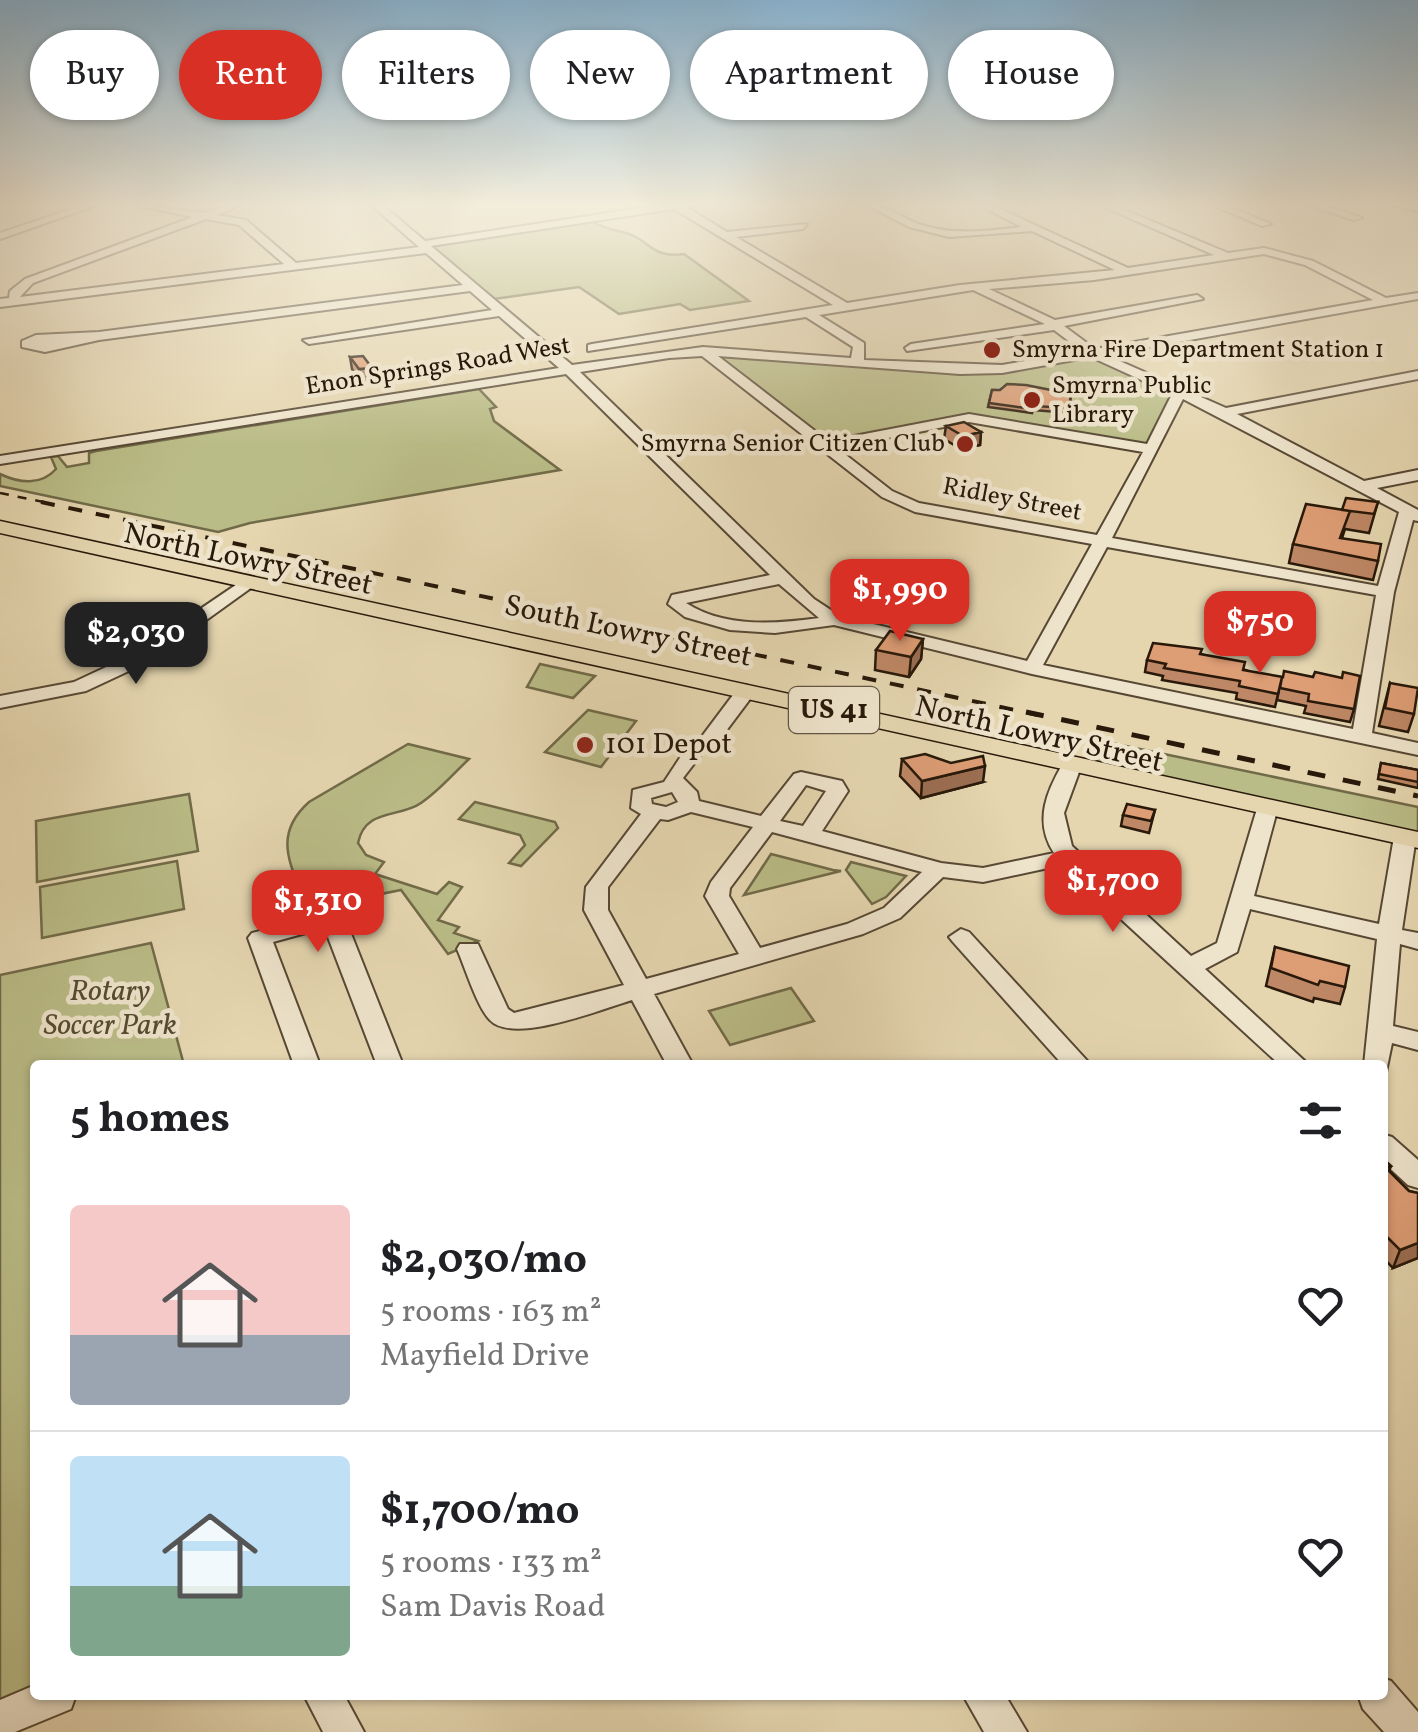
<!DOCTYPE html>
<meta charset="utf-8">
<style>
body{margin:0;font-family:Vollkorn,serif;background:#f2f2f2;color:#202124;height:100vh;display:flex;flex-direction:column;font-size:38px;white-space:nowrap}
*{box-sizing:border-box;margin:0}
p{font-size:32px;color:#757577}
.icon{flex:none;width:55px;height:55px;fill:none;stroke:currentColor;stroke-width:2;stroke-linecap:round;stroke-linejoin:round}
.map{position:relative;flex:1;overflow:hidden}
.details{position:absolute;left:30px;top:1060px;width:1358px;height:640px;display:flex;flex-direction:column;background:#fff;border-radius:10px;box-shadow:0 2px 8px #0004}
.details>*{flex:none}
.guide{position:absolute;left:30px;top:30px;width:1360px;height:90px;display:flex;gap:20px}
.price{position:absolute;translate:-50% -85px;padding:0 22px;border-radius:20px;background:#d93025;color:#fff;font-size:32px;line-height:65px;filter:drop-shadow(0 2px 5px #0008)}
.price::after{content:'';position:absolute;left:50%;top:60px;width:30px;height:22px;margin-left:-15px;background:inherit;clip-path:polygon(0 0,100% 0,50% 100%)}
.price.current{background:#222;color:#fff}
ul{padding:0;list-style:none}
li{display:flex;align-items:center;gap:30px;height:250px;padding:0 40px}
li+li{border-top:2px solid #e0e0e0}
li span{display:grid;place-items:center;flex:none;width:280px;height:200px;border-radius:10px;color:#555}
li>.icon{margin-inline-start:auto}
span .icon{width:120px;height:120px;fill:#fffc;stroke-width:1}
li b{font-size:42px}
h2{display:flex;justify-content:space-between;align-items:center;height:120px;padding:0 40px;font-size:42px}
.chip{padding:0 35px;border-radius:45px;background:#fff;box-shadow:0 2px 8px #0004;font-size:35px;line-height:90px}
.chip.current{background:#d93025;color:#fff}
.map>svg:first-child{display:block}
.green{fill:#babc87;stroke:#716a48;stroke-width:2.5}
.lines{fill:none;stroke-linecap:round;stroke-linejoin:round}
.minor-casing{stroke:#574834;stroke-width:4}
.major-casing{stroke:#28190a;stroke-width:3}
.minor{fill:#eee4cc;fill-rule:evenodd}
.major{fill:#e5d6b0;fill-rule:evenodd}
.rail-far2{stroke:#28190a;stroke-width:2.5;stroke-dasharray:9 9;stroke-linecap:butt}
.rail-far1{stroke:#28190a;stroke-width:4;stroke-dasharray:14 14;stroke-linecap:butt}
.rail{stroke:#28190a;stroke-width:5;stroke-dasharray:18 18;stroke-linecap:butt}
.wall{fill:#be8765;stroke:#28190a;stroke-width:2.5}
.shaded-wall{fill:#9b6e52;stroke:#28190a;stroke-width:2.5}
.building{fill:#dd9d75;stroke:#28190a;stroke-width:2.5}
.poi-dot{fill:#8f2418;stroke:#eee4cc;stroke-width:4}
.labels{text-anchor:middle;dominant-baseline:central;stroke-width:9;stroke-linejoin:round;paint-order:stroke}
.far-poi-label{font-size:25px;fill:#28190a;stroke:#eee4cc;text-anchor:start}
.far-street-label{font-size:25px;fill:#28190a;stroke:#eee4cc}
.shield{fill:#eee4cc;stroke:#635644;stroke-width:2.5}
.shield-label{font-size:28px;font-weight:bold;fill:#28190a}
.street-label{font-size:30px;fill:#28190a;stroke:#eee4cc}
.poi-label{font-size:30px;fill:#28190a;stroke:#eee4cc;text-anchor:start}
.park-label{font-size:30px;font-style:italic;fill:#544a30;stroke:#eee4cc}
</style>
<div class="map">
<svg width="1418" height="1732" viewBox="0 0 1418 1732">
<rect width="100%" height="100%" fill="#e5d6b0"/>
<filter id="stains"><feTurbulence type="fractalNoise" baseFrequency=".002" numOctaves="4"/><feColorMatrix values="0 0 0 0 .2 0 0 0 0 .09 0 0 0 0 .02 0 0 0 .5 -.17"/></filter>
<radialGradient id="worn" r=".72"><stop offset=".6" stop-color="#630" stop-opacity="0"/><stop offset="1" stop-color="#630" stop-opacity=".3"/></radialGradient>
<path class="green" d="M591 221C603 228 610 229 622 232 650 238 650 259 684 254L749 301 690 310 680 304 619 314 579 287 494 299 432 246Z
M732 353 965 370 1094 354 1179 392 1152 449 969 418 827 446 714 357Z
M479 389 496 407 490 409 494 421 560 470 250 523 218 532 0 486V474C19 483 41 486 56 469L51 457 58 456 67 467 89 463V453L96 451Z
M540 664 595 676 573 698 527 687Z
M588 710 636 721 601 767 545 752Z
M1097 740 1418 807V836L1087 762Z
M408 744 469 759C454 773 439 791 421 803 400 818 365 808 358 843L366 855 384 862 375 874 437 894 449 882 462 887 438 920 459 927 454 933 478 941 448 954 401 890 307 909C293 867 270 837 309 802Z
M189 794 198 851 37 882 36 821Z
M475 802 555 822 558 828 521 866 509 863 525 845 520 835 459 819Z
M771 854 833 870 841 871 744 895Z
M177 861 184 909 42 938 40 887Z
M851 862 906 876 886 897 872 904 846 870Z
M151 943 184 1065H35V1695L0 1710V975Z
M791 988 814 1021 730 1045 709 1011Z"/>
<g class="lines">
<g class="minor-casing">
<path id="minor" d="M89 203H103L0 239V233Z
M124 203 204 213 231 203H244L217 215 246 220 296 263 419 247 369 203H380L425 241 673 203H698L686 207 727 232 807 224 803 229 736 237 847 303 960 285 1115 270 1032 231 949 237 909 227 863 203C882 203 899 216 916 223 951 236 986 231 1022 227L975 203H987L1128 268 1214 255 1095 203H1108L1228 253 1264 248 1313 261 1386 298 1418 293V299L1106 355 1226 408 1418 371V379L1237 414 1364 481 1418 470V480L1377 488 1418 510V521L1413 520 1394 592 1372 733 1418 743V755L1032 674 834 625 775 633 730 630 685 617 668 604 672 595 770 575 566 374 0 464V456L559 368 499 316 309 344 303 340 492 310 470 291 99 340 45 352 22 347V341L36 335 99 332 463 285 426 253 0 307V299L9 298 10 291 25 279 193 217ZM674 209 833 305 592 344 588 345V351L806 317 853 347 851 358 703 347 572 365 431 246ZM206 219 239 225 284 264 20 297 33 283ZM1264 254 1305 265 1373 300 1095 349 1064 326 1203 299 1197 295 1055 320 989 289 1094 280ZM973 290 1045 324 911 344 905 348 907 351 1054 330 1082 351 1002 365 864 360V343L819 315ZM702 356 882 497 915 512 1092 544 1027 661 840 616 814 599 580 372 669 358ZM718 356 960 374 1002 373 1091 357 1172 394 1147 444 969 414 828 441ZM1183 399 1399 512 1378 586 1112 538ZM969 422 1143 452 1097 535 919 503 892 491 837 448ZM1107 547 1376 595 1353 729 1043 665ZM779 584 819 618C775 624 724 628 686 603Z
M1207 203H1220L1271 224 1262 226Z
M1303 203H1317L1362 218 1353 220Z
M1387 203 1418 205V211L1389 205Z
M249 576 258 581 255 585 148 662 86 691 0 708V696L74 682 134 654Z
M746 685 756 691 714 747 703 752 683 778 697 792 699 801 761 816 794 774 801 772 842 781 848 791 822 831 941 863 983 868 1054 853C1033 821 1047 790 1065 760H1079L1082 764 1064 813 1072 846 1191 956 1217 943 1259 802H1275L1278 807 1254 896 1379 924 1394 837 1405 830 1413 832 1416 837 1402 930 1418 933V949L1400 944 1393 1026 1418 1032V1050L1392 1043 1386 1072 1382 1073V1065H1364L1377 939 1250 909 1237 952 1205 969 1309 1065H1280L1062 865 983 882 943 877 900 918 863 934 654 994 693 1065H667L632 1000C602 1009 513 1045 490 1020 477 1007 465 967 457 949L460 944H478L508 1009 514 1013 624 985 584 910 586 887 641 814 631 808 633 790 664 782 689 744 700 739 739 687ZM806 785 826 791 803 826 780 821ZM672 792 678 802 666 807 652 804 651 798ZM691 812 753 827 711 882 705 896 739 954 646 979 608 910V887L660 819 668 820ZM772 832 922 872 884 908 847 924 760 948 729 896 730 888Z
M317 916 344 921 348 926 403 1065H377L326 932 317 930 273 942 320 1065H294L248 938 252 933Z
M961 929 969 932 1091 1065H1063L953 942 949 937Z
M1382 1134 1392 1137 1418 1160V1188L1408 1185 1382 1161Z
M1382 1678 1391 1681 1418 1712V1732H1384L1363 1709 1358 1695H1382Z
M35 1685V1695H76L71 1709 15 1732H0V1700Z
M304 1695H344L364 1732H323Z
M963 1695H1005L1027 1732H984Z"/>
</g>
<g class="major-casing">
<path id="major" d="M0 521 1418 832V848L0 533Z"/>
</g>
<use href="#minor" class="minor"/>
<use href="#major" class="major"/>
<path class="rail-far2" d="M0 493 53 504"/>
<path class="rail-far1" d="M41 502 1038 715"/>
<path class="rail" d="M1026 712 1418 796"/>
</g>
<path class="wall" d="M350 357 372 368 374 380 361 382 352 369Z
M992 390 1071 394 1069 413 1033 410 1032 413 988 407Z
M946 426 981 432 980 445 961 449 944 439Z
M1378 502 1369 533 1345 529 1342 538 1378 561 1373 580 1289 563 1293 544 1342 510Z
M923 639 921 659 909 677 875 670 876 650Z
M1201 654 1354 709 1350 722 1304 713 1306 706 1277 700 1279 690 1275 707 1236 699 1237 693 1162 680 1163 676 1145 672 1147 660Z
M1390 683 1414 714 1408 732 1379 726Z
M902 759 983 782 921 798 900 776Z
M1381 763 1418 770V788L1378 779Z
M1155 810 1149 833 1121 826 1123 815Z
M1275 947 1345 987 1340 1004 1314 998 1313 1002 1266 986Z
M1382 1158 1391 1166 1389 1171 1409 1191 1418 1193V1258L1393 1268 1382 1257Z"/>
<path class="shaded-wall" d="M372 368 374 380 361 382 359 369Z
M981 432 980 445 961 449 963 436Z
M923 639 921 659 909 677 911 657Z
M985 766 983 782 921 798 922 781Z
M1418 1243V1258L1393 1268 1400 1250Z"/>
<path class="building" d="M363 356 372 368 359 369 350 357Z
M1007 384 1026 385 1071 394 1069 408 1034 406 1032 409 989 403 992 390H1000Z
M964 422 981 432 963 436 946 426Z
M1346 498 1378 502 1374 514 1342 510Z
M1306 504 1350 511 1340 538 1381 544 1378 561 1293 544Z
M890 631 923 639 911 657 876 650Z
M1153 643 1202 649 1200 654 1245 662 1243 670 1283 677 1284 671 1313 677 1315 672 1342 678 1343 672 1360 676 1354 709 1308 701 1309 694 1280 688 1282 677 1278 694 1239 686 1240 681 1164 668 1166 664 1147 660Z
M1390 683 1418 688 1414 714 1385 708Z
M925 754 951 763 983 756 985 766 922 781 902 759Z
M1381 763 1418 770V782L1379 774Z
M1127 804 1155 810 1151 821 1123 815Z
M1275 947 1349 966 1345 987 1320 981 1318 985 1271 968Z
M1382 1158 1391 1166 1386 1168 1409 1191 1418 1193V1243L1400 1250 1382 1232Z"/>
<linearGradient id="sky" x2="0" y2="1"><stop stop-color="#89b5d4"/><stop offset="0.46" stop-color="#f3eddb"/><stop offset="1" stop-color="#f3eddb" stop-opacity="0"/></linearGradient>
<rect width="1418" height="445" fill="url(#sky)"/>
<g class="poi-dot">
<circle cx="992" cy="350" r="10"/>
<circle cx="1032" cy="400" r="10"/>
<circle cx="965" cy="444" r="10"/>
<circle cx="585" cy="745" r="10"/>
</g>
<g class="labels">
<g class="far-poi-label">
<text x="1012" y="350">Smyrna Fire Department Station 1</text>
<text x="1052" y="386">Smyrna Public<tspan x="1052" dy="29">Library</tspan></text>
<text x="945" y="444" text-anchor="end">Smyrna Senior Citizen Club</text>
</g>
<g class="far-street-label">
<text transform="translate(438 367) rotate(-9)">Enon Springs Road West</text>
<text transform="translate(1012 500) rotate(11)">Ridley Street</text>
</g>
<rect class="shield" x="789" y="687" width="90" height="46" rx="8"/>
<g class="shield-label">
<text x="834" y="710">US 41</text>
</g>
<g class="street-label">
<text transform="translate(248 560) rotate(12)">North Lowry Street</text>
<text transform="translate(628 632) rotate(12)">South Lowry Street</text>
<text transform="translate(1039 735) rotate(13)">North Lowry Street</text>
</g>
<g class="poi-label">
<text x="605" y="745">101 Depot</text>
</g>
<g class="park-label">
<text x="110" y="992">Rotary<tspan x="110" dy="34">Soccer Park</tspan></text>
</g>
</g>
<rect width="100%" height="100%" filter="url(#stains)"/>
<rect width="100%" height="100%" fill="url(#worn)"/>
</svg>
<b class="price" style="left:900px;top:644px">$1,990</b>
<b class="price" style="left:1260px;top:676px">$750</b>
<b class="price current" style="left:136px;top:687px">$2,030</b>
<b class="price" style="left:1113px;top:935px">$1,700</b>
<b class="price" style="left:318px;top:955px">$1,310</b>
<div class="guide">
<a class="chip">Buy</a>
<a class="chip current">Rent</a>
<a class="chip">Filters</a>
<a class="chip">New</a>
<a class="chip">Apartment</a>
<a class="chip">House</a>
</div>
<section class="details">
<h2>5 homes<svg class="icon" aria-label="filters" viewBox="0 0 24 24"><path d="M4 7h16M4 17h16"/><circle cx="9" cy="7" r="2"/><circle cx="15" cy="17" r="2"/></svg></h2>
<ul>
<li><span style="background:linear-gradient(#f6c9c9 65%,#9aa5b1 0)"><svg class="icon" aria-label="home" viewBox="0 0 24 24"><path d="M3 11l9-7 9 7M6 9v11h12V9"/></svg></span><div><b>$2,030/mo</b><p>5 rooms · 163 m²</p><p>Mayfield Drive</p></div><svg class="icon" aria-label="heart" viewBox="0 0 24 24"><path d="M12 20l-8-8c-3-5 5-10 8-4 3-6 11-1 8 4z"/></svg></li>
<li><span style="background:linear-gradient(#bfe0f5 65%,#7fa58c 0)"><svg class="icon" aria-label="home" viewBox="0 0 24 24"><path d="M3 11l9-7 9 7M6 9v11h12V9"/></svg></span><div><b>$1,700/mo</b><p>5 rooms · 133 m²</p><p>Sam Davis Road</p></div><svg class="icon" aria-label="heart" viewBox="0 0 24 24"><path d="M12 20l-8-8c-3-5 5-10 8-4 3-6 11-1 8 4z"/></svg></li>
</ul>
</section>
</div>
